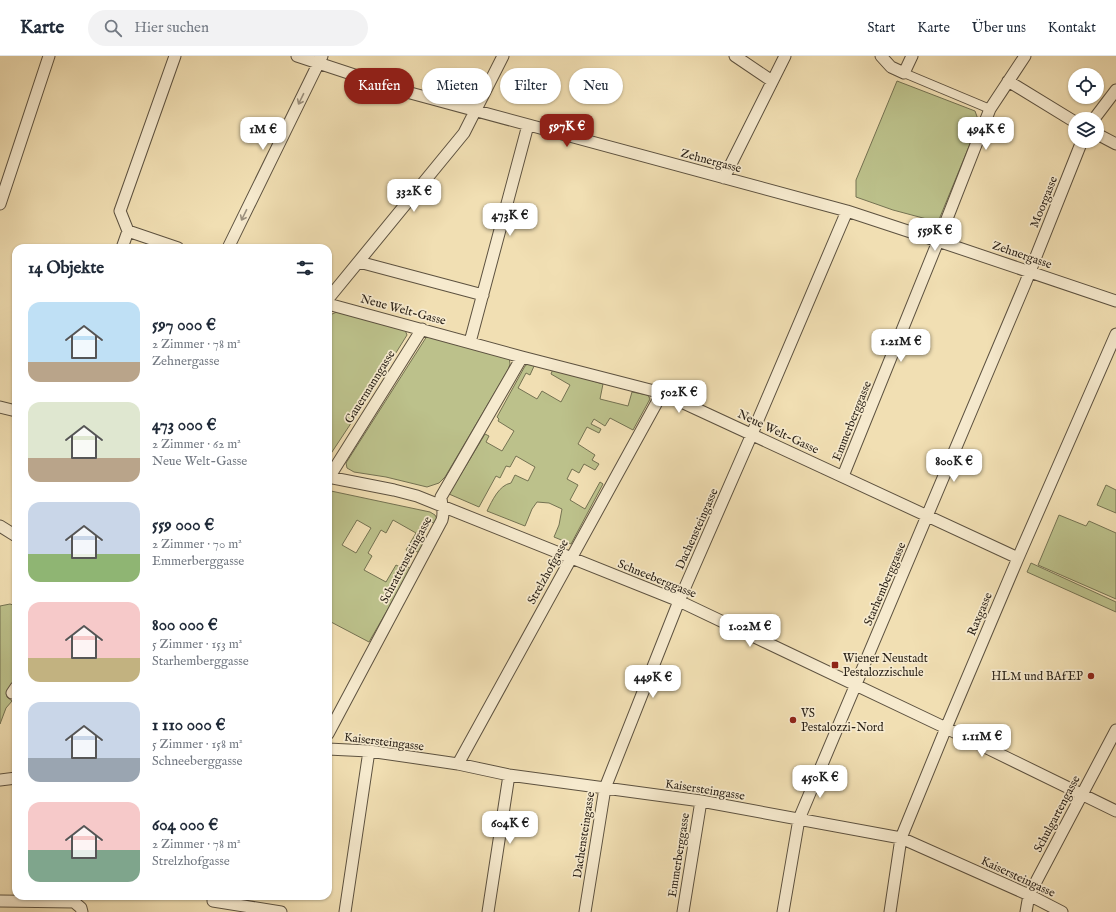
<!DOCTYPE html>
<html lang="de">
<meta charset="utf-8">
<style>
body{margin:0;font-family:"IM FELL English",serif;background:#f2f2f3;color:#1f2937;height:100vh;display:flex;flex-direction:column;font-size:15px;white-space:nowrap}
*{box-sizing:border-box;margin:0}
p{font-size:13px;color:#747a83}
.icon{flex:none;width:22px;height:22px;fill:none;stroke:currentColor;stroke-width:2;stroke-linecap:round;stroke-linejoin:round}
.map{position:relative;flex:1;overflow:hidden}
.side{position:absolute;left:12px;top:188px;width:320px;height:656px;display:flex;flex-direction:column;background:#fff;border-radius:12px;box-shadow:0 1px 3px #0004}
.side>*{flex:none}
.top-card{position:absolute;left:344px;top:12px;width:380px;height:36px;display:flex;gap:8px}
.tools{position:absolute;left:1068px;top:12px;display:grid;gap:8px}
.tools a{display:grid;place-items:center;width:36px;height:36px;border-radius:50%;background:#fff;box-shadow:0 1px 3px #0004;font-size:20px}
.price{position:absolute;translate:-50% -34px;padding:0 9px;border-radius:8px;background:#fff;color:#222;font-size:13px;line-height:26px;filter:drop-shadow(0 1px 2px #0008)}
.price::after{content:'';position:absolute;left:50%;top:24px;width:12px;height:9px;margin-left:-6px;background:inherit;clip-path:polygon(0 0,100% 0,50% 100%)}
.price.on{background:#8f2418;color:#fff}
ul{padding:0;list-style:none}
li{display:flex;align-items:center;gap:12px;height:100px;padding:0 16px}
li span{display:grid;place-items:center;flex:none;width:112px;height:80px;border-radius:12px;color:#555}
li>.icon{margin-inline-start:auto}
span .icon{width:48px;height:48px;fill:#fffc;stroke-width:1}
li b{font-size:17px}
h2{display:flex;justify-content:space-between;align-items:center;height:48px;padding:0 16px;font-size:17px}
.tag{padding:0 14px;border-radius:18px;background:#fff;box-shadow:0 1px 3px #0004;font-size:14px;line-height:36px}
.tag.on{background:#8f2418;color:#fff}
header{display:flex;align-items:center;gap:24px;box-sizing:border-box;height:56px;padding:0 20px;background:#fff;border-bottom:1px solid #e0e1e3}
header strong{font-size:19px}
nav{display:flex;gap:22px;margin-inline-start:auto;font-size:14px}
.search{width:280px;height:36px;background:#f2f2f3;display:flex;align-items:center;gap:10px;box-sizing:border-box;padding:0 14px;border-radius:22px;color:#747a83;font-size:15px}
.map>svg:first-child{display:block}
.green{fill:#bcc18b;stroke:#747252;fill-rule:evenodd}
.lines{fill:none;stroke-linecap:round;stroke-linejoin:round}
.pedestrian-casing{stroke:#5d5240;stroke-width:10}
.minor-casing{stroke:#5d5240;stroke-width:13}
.pedestrian{stroke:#f6eace;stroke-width:8}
.minor{stroke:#f6eace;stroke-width:11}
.oneway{stroke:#9b907d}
.poi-dot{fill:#8f2418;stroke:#f6eace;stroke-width:1.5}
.labels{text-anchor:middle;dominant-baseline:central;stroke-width:3.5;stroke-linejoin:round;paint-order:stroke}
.street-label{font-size:12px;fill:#2c2319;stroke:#f6eace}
.poi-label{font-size:12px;fill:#2c2319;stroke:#f6eace;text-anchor:start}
</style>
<header>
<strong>Karte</strong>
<div class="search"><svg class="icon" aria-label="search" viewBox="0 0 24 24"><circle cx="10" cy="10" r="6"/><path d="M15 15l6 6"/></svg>Hier suchen</div>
<nav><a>Start</a><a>Karte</a><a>Über uns</a><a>Kontakt</a></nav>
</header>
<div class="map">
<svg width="1116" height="856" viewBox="0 0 1116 856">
<rect width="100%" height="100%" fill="#f1dfb3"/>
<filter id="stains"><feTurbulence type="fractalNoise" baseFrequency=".005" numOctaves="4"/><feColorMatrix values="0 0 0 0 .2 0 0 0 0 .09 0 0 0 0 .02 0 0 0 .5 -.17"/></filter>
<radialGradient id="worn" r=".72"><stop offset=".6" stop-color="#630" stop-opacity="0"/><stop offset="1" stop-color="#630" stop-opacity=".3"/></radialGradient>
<path class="green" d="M897 25 975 55 979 66 938 166 893 154 856 141V124Z
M337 256 397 271 405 274 407 279 371 337 328 402V263L332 258Z
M427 280 509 301 510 308 508 314 445 421 439 427 427 431 386 421 354 416 347 412 346 407Z
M529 307 535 308 530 319 526 317 518 332 537 343 542 335 561 346 570 329 551 318 553 313 603 328 600 343 628 350 632 336 648 339 650 343 633 374 610 362 605 370 594 363 591 368 601 373 599 377 587 371 578 388 595 399 592 404 599 408 595 414 584 408 579 417 572 413 567 423 578 429 570 444 585 453 600 426 603 428 571 488 554 481 559 469 562 453 549 447 537 446 532 453 525 470 487 455C492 445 499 429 511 427L515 419 528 425 535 411 516 400 510 411 506 410 500 422 496 420 479 451 449 438 485 378 489 380 486 386 502 395 514 375 498 365 499 363 497 361 525 310Z
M1106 429 1116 434V457L1097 449Z
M331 435 430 456 435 459 437 463 436 468 429 465 419 484 425 488 420 497 413 494 405 509 411 513 369 586 331 566 328 571V436ZM357 464 371 472 356 497 342 489ZM393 464 416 477 406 494 408 495 400 511 396 509 386 526 364 514 372 500 368 497 381 474 386 477Z
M1059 459 1086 470 1089 465 1116 477V543L1038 509Z
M1031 507 1116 546V556L1027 516Z
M10 548 16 550V622L8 637 7 641 12 645 6 652 0 668V550Z"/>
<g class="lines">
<g class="pedestrian-casing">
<path id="pedestrian" d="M904 17 990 53"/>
</g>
<g class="minor-casing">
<path id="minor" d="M297 0 403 35 847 155 938 185 1116 245
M735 0 772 25
M881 0 891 11 904 17 912 0
M1008 25 1075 66
M1094 63 1116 34
M1097 78 1116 88
M724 122 785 0
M0 148 49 0
M128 175 178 192
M122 192 128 175 120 155 175 0
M228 192 322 0
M359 206 483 239
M328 243 464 77 503 0
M328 248 522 301 662 337 1018 502
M470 286 528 69
M0 351 16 355
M843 420 943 173 990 53 1025 0
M328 421 394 434 417 440 679 545 946 672 1116 755
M328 423 422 273
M0 470 16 480
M12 637 16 631
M328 678 442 464C445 454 441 450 441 441L522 301
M328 693 369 695 458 708 509 719 701 745 901 782 1029 839 1062 856
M458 708 662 337
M0 724 16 722
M0 845 74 846 81 852 82 856
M213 845 281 856
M345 856 369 695
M488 856 509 719
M585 856 605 732 679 545 752 378 847 155
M683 856 701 745
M783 856 799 763 1025 228 1082 85
M890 856 901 782 946 672 1018 502 1116 278
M1026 856 1029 839 1116 674"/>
</g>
<use href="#pedestrian" class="pedestrian"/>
<use href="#minor" class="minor"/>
</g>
<defs><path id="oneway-shaft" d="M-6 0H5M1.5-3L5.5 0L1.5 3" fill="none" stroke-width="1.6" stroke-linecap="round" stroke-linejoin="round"/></defs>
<g class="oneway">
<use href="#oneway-shaft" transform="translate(301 43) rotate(116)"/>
<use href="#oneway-shaft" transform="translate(244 159) rotate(116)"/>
</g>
<g class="poi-dot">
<rect x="831" y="605" width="8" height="8" rx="2"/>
<circle cx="1091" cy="620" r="4"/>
<circle cx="793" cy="664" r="4"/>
</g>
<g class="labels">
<g class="street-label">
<text transform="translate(711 105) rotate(15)">Zehnergasse</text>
<text transform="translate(1044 146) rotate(-68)">Moorgasse</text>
<text transform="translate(1022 199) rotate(19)">Zehnergasse</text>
<text transform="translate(403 254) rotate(15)">Neue Welt-Gasse</text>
<text transform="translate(370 331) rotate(-58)">Gauermanngasse</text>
<text transform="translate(852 365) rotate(-68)">Emmerberggasse</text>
<text transform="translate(778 376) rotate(25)">Neue Welt-Gasse</text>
<text transform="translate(697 473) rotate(-66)">Dachensteingasse</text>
<text transform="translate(406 504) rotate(-62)">Schrattensteingasse</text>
<text transform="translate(548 516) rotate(-61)">Strelzhofgasse</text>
<text transform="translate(657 523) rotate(22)">Schneeberggasse</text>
<text transform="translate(885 528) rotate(-67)">Starhemberggasse</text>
<text transform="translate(980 558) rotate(-67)">Raxgasse</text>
<text transform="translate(384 686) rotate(7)">Kaisersteingasse</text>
<text transform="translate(705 734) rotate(9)">Kaisersteingasse</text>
<text transform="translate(1057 758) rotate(-62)">Schulgartengasse</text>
<text transform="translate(584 779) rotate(-81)">Dachensteingasse</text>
<text transform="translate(679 799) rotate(-81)">Emmerberggasse</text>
<text transform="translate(1018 821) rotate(25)">Kaisersteingasse</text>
</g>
<g class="poi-label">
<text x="843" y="602">Wiener Neustadt<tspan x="843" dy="14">Pestalozzischule</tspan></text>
<text x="1083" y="620" text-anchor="end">HLM und BAfEP</text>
<text x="801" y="657">VS<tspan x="801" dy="14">Pestalozzi-Nord</tspan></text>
</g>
</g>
<rect width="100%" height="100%" filter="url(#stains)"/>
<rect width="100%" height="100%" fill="url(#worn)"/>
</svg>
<div class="tools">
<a><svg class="icon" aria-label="locate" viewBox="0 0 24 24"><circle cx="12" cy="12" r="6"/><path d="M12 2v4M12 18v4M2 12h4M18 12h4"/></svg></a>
<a><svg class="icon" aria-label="layers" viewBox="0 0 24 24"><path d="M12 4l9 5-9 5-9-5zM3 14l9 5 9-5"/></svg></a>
</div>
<b class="price on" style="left:567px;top:92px">597K €</b>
<b class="price" style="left:263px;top:95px">1M €</b>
<b class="price" style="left:986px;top:95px">494K €</b>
<b class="price" style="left:414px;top:157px">332K €</b>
<b class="price" style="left:510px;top:181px">473K €</b>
<b class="price" style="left:935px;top:196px">559K €</b>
<b class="price" style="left:901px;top:307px">1.21M €</b>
<b class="price" style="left:679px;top:358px">502K €</b>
<b class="price" style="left:954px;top:427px">800K €</b>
<b class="price" style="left:750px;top:592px">1.02M €</b>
<b class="price" style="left:653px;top:643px">449K €</b>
<b class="price" style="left:982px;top:702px">1.11M €</b>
<b class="price" style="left:820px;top:743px">450K €</b>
<b class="price" style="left:510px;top:789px">604K €</b>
<div class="top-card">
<a class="tag on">Kaufen</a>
<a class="tag">Mieten</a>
<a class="tag">Filter</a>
<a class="tag">Neu</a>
</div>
<section class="side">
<h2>14 Objekte<svg class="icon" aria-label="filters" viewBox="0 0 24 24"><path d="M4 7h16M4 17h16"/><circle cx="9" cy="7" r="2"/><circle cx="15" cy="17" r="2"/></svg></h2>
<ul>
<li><span style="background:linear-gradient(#bfe0f5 75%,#b9a48a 0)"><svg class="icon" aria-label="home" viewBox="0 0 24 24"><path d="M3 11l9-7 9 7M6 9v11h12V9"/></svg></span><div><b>597 000 €</b><p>2 Zimmer · 78 m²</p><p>Zehnergasse</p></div></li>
<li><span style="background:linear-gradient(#dfe7d0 70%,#b9a48a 0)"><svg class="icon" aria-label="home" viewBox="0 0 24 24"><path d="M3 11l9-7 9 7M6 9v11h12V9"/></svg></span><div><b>473 000 €</b><p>2 Zimmer · 62 m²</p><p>Neue Welt-Gasse</p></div></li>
<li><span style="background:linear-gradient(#c9d6e8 65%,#8fb573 0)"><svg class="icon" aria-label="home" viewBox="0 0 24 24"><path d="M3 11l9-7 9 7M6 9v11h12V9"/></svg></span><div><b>559 000 €</b><p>2 Zimmer · 70 m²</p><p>Emmerberggasse</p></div></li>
<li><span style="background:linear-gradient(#f6c9c9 70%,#c2b280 0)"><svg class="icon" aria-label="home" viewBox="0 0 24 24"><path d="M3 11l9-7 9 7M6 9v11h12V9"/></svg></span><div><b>800 000 €</b><p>5 Zimmer · 153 m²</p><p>Starhemberggasse</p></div></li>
<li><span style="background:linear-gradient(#c9d6e8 70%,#9aa5b1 0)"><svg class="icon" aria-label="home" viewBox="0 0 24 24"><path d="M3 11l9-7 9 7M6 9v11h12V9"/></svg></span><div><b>1 110 000 €</b><p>5 Zimmer · 158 m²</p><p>Schneeberggasse</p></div></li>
<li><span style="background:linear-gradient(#f6c9c9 60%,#7fa58c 0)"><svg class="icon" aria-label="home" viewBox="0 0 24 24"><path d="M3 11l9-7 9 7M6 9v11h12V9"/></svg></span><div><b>604 000 €</b><p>2 Zimmer · 78 m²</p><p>Strelzhofgasse</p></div></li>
</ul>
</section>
</div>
